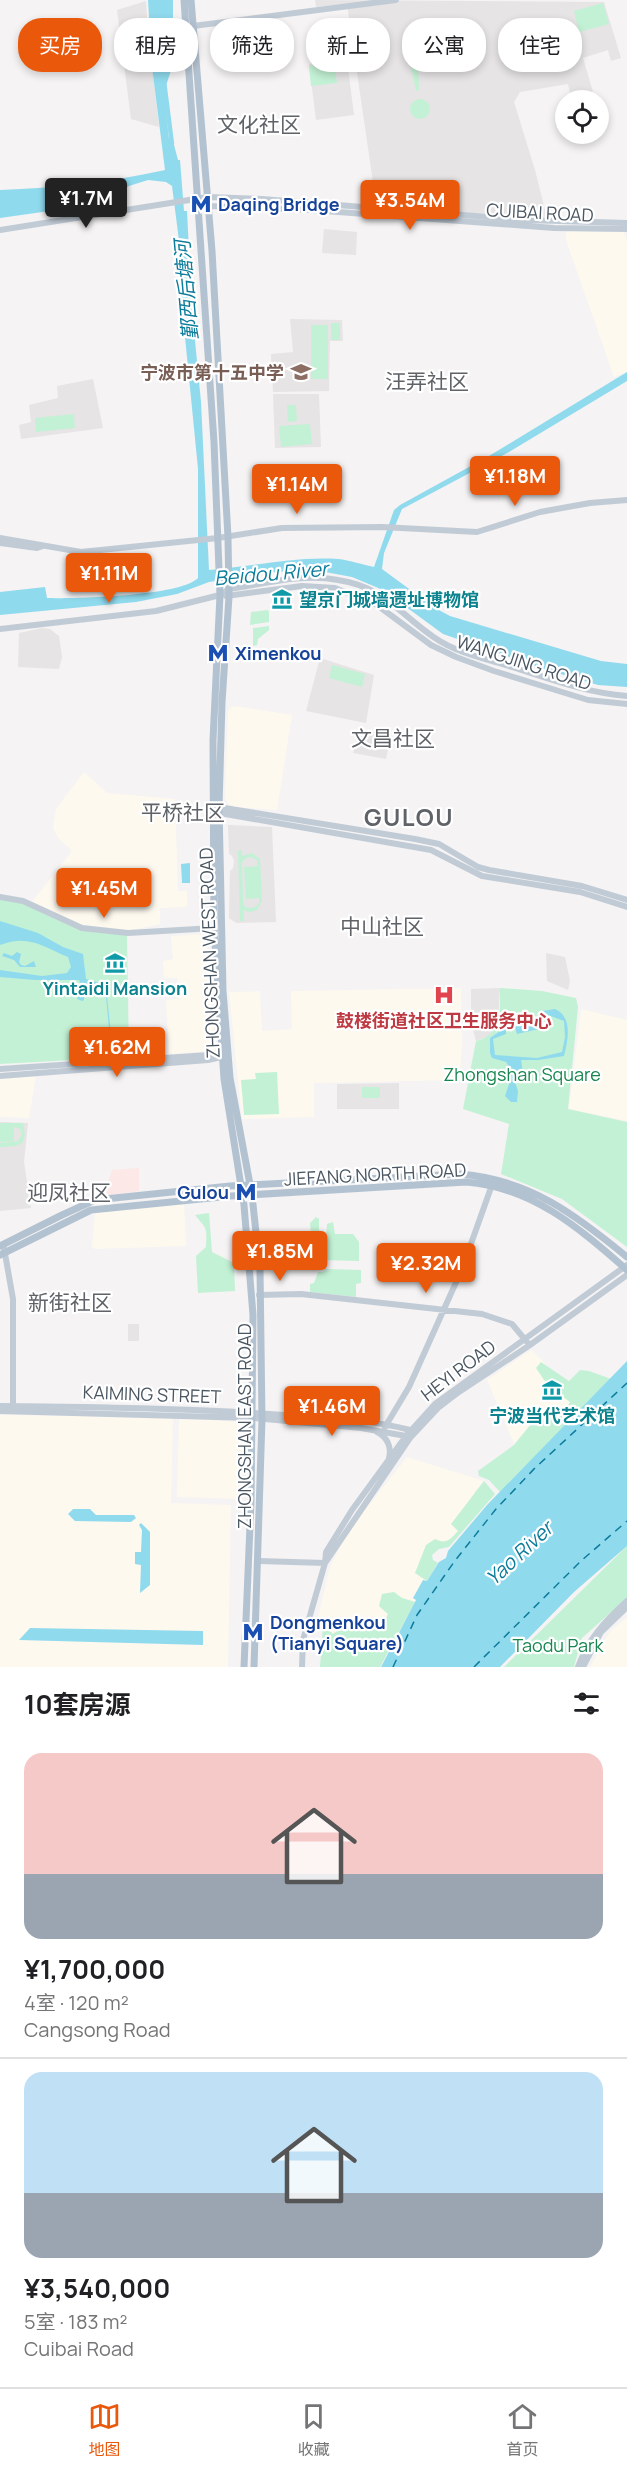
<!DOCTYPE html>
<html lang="zh">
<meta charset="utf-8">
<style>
body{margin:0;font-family:Manrope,"Noto Sans SC",sans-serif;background:#f6f6f6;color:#202124;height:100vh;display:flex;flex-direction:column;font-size:22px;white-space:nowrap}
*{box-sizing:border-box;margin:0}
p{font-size:20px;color:#757577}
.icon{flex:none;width:33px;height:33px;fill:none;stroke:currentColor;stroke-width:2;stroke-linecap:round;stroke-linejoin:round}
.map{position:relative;height:1667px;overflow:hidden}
.panel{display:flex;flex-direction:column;background:#fff;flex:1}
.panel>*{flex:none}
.guide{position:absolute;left:18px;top:18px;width:591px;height:54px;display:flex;gap:12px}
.controls{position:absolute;left:555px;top:90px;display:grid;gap:12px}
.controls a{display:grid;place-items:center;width:54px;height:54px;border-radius:50%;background:#fff;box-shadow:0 3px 9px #0003;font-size:30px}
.price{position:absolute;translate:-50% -51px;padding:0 14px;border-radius:6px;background:#ea580c;color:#fff;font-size:20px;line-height:39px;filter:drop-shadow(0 2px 3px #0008)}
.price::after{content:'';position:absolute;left:50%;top:36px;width:18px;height:14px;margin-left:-9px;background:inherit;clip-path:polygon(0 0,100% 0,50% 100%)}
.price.current{background:#222;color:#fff}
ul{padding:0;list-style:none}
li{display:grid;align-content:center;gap:12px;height:318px;padding:0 24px}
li+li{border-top:2px solid #e0e0e0}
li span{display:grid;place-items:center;height:186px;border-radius:18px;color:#555}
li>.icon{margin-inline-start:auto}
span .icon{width:108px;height:108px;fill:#fffc;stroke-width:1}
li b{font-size:26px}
h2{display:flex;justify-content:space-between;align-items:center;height:72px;padding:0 24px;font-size:26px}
.pill{padding:0 21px;border-radius:24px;background:#fff;box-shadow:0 3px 9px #0003;font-size:21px;line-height:54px}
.pill.current{background:#ea580c;color:#fff}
.menu{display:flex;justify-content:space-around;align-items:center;height:84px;border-top:2px solid #e0e0e0;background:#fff;font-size:16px;color:#757577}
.menu a{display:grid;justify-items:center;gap:3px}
.menu .current{color:#ea580c}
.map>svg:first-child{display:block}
.commercial{fill:#fdf9ef}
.education{fill:#e6e4e5}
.medical{fill:#fce8e6}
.green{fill:#c3f1d5;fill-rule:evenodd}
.water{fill:#90daee;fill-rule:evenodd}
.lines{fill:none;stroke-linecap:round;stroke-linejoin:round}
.canal{stroke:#90daee;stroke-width:4.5}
.ferry{stroke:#0c7c9b;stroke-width:1.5;stroke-dasharray:8 6;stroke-linecap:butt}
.secondary{stroke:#c1cbd6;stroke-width:6}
.primary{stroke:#b3c2d1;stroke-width:7}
.labels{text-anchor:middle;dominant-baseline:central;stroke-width:4.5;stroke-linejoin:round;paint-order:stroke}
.transit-label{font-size:18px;font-weight:bold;fill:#164399;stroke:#fff;text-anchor:start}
.street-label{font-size:18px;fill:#4a5661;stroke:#fff}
.education-label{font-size:18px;font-weight:bold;fill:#785e54;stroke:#fff;text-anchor:end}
.culture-label{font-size:18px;font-weight:bold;fill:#0d838f;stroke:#fff}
.health-label{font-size:18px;font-weight:bold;fill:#be3a42;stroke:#fff}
.park-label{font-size:18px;fill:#17864f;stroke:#fff}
.water-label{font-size:20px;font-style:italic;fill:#0c7c9b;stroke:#fff}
.quarter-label{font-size:21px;fill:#5f6368;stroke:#fff}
.district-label{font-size:24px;font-weight:bold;letter-spacing:1.5px;fill:#5f6368;stroke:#fff}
</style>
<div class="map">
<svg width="627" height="1667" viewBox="0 0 627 1667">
<rect width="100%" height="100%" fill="#f5f3f3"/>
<path class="commercial" d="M570 231 624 232 627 241V372L614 377 566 240V232Z
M234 706 292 715 277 810 234 807 228 804 225 798 228 712 230 708Z
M84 772 107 793 175 799 178 891H187V907L160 908V924L127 931 80 927 32 902 72 851 58 838 53 828 56 809Z
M207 934 215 1051 169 1054 166 1000 178 999 177 978H164L163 961 173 959 171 936Z
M461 988 462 1042 460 1080 314 1083V1117L242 1119 229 992 260 991 262 1031 292 1029 291 991Z
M581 1009 627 1020V1121L569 1109Z
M36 1076 29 1118 0 1117V1079Z
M184 1203 186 1245 184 1246 95 1249 92 1247 95 1213Z
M531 1350 541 1359 572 1400 564 1420 539 1414 514 1444 487 1380Z
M0 1415 173 1417 171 1503 231 1505 228 1667H0Z
M179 1418 243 1422 240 1499 177 1497Z
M407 1457 484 1481 475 1491 458 1531 448 1541 440 1542 415 1573 427 1581 415 1602 402 1598 394 1592 380 1608 388 1614 383 1623 377 1628 371 1630 347 1627 341 1628 333 1634 318 1617 330 1567 349 1530Z
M627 1617V1667H590L610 1631Z"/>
<path class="education" d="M315 0 604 2 621 58 611 61 608 50 583 58 593 92 571 98 568 84 520 92 514 102 535 170 545 210V217L380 208 376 203 347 4 316 7Z
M146 1 148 30 159 127 131 119 117 10Z
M347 60 354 115 316 120 309 64Z
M324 229 357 232 356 255 322 253Z
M290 319 342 320 343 341H330L329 391 273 392 271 354 293 352Z
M93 379 103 428 21 439 19 425 31 422 29 405 58 398 57 386Z
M273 394H319L321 447 275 448Z
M42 628 50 629 59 636 62 657 59 669 18 667 19 633Z
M320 658 374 675 366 723 306 711Z
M361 729 391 735 386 759 353 753Z
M228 825 272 827 276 922 236 923 229 918 230 871 233 868 234 861 232 856 229 854Z
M546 953 565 957 570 981 568 990 547 981Z
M500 988 498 1026 489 1036 476 1041 471 1022V989Z
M399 1083V1109H337V1084Z
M0 1122 28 1123 24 1162 31 1208 0 1211Z
M128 1324H139V1341H128Z"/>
<path class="medical" d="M139 1168V1191L104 1196 112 1170Z"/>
<path class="green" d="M603 3 609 24 579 32 574 11Z
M134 28 138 59 128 61 125 29Z
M414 58 418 61 419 90 416 91 410 62Z
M334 63 337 83 311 86 309 66Z
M410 109a10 10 0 1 1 20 0a10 10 0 1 1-20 0Z
M331 323H340V340H331Z
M311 325H328V379H311Z
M287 405H296L297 421 288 422Z
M74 414 75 428 36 432 35 418Z
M310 424 312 444 281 447 279 426Z
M267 610 269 611V622L250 625 251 612Z
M269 626V630L258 639 257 645 253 646V628Z
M332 665 365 674 362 687 329 678Z
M242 850V856L252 853 260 859 262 901 257 910 250 912 243 910 244 921H240L238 851ZM251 857 257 860 258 866 244 867 246 899 259 898V903C256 908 251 909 245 907L243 902 242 862 246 858Z
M0 898 23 902 82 929 127 935 129 1057 0 1064Z
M500 988 542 991 576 998 578 1007 568 1109 627 1122V1247L562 1199 501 1174 509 1124 463 1109 476 1041C503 1034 500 1012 500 988Z
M277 1072 279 1114 244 1115 241 1080 256 1079 255 1073Z
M362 1087H380V1098H362Z
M0 1123H23C28 1146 21 1146 0 1147V1143L18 1141 22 1134 19 1128 14 1127V1141L0 1142Z
M209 1213 212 1252 234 1263 235 1291 198 1293 196 1256 206 1247C207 1226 207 1230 195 1215Z
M316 1217 319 1219V1230L324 1236 326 1237 327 1224 333 1222 335 1234H353L359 1242V1261L321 1260 317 1247 312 1244 310 1223Z
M326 1269 361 1270V1283L356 1284V1297L310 1292V1284L314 1283 318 1272H323Z
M541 1362 569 1381 580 1370 589 1371 611 1379 500 1492 489 1480 479 1476 478 1471 514 1445 541 1412 561 1416 570 1402 562 1396 552 1381 549 1383 544 1380 536 1368Z
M484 1481 495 1494 449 1547 439 1549 432 1555 433 1560 438 1563 427 1581 415 1573 426 1545 435 1539C446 1545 451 1539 458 1531L451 1524Z
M627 1546V1598L582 1638 574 1667H504Z
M394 1592 402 1598 415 1602 380 1667H320L323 1625 333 1634C355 1617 376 1644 388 1614L379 1606 382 1594Z"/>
<path class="water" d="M148 0H173V64L164 92 169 139 173 141 178 160H180L184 211H187L192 310 201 402 209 570C252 567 295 556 338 559 350 560 363 565 374 567L394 510 400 505 489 456 627 372V381L509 452 402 509 384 553 382 569 435 608 450 616 601 661 627 664V687L598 685 544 669 443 634 383 590 352 577 325 572 297 570 267 573 209 582 177 594 136 602 0 615V592L45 587 47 598C74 599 181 596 198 578V469L181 296 182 264 172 186 166 182 148 180 129 186 99 204 0 218V190C56 188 110 182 165 170L152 67Z
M190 863V883H182L181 864Z
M0 921 38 933 63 947 83 954 86 979 103 984 106 987 113 1053 111 1050 106 996 101 986 88 985 84 990V1000L82 1001 77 999 82 987 79 980H35L0 977V970L42 976 67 973 71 967 68 957C42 946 28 934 0 945Z
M17 952 21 954 19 962 21 965 25 966 34 961 36 967H20L14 960 2 956 4 953 12 956Z
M555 1009C573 1017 568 1040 564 1056L538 1060H521L523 1072 513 1076 518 1091 517 1102H511L505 1096 510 1081 507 1071 509 1067 506 1062 492 1058 490 1053V1038L503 1029 506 1015H519L522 1025 533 1027 539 1022 542 1011ZM545 1014 564 1021 565 1037 562 1052 537 1058 495 1055 493 1039 506 1034V1027H515L517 1034 539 1029Z
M627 1361V1546L574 1592 500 1667H381L416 1600 413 1598 423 1580 427 1581 439 1562 446 1558 448 1551 487 1505Z
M73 1509H90L96 1515H134L136 1518 131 1522 75 1521 68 1514Z
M141 1523 150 1532V1585L140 1593 141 1565 135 1564V1552H141L142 1530 139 1525Z
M30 1628 203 1631V1645L19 1640Z"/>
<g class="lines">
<path class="canal" d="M164 81 172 144"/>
<path class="ferry" d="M393 1667 417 1615 454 1562 496 1509 535 1468 627 1383
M474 1667 581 1561 627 1521"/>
<path class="secondary" d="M193 26 396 0
M205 204 209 206 311 210 554 228 627 229
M0 230 208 197 262 199 527 220 627 223
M0 538 81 552 218 538 282 528 382 527 477 532 540 512 590 503 627 500
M0 543 37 548 43 546
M226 596 302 586 335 588 377 605 431 645 456 657 494 671 588 700 627 704
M0 629 156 611 220 595 229 589C264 584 302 573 338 580 385 587 399 614 435 638 457 653 486 659 512 667 550 679 587 693 627 696
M209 809 212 806 415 839 439 844 478 867 489 870 582 886 627 900
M214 812 431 850 482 876 580 892 627 907
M0 897 23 901 82 928 128 933 214 928
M0 1069 224 1054
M0 1076 208 1060 226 1056
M4 1248 13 1299V1408
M259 1295 301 1294 482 1314 512 1324 527 1342
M0 1406C94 1407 189 1408 284 1415 326 1418 369 1419 410 1430
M0 1411 253 1418 361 1428 406 1436
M385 1427 409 1387 462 1269 493 1182
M377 1432C387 1437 392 1447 389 1458
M259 1561 325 1563 326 1552 352 1510 406 1436 435 1404 627 1265
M302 1667 303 1640 325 1563 410 1438 439 1407 456 1394 530 1345 627 1275
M578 1667C588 1639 605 1621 627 1601
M583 1667 601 1632 627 1607"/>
<path class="primary" d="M184 0 214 442 220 595 213 740 214 928 224 1079 244 1205 253 1315 251 1502 244 1667
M191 0 212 251 228 537 229 597 222 702 219 807 223 991 230 1078 252 1195 260 1270 262 1419 254 1667
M0 1246 62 1215 95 1200 230 1186 461 1174C530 1180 576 1215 627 1257
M0 1255 91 1210 231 1196 466 1182C533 1187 580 1229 627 1270"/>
</g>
<defs>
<g id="metro-bare" transform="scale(1.62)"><path d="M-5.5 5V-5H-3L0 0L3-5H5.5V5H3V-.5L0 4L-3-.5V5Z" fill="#1a4fb4" stroke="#fff" stroke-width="2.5" paint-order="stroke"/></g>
<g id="school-bare" transform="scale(1.62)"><path d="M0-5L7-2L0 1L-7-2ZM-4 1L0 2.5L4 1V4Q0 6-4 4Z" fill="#8d6e63" stroke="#fff" stroke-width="2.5" paint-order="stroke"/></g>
<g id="museum-bare" transform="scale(1.62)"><path d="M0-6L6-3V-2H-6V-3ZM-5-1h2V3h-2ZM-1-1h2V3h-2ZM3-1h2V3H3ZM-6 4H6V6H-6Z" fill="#0f9aa8" stroke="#fff" stroke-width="2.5" paint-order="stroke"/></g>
<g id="hospital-bare" transform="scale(1.62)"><path d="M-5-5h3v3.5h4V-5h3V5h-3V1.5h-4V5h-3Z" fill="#e0444e" stroke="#fff" stroke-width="2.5" paint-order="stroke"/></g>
</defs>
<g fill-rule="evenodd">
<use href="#metro-bare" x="201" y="204"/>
<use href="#school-bare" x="301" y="372"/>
<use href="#museum-bare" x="282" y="599"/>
<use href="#metro-bare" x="218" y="653"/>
<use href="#museum-bare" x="115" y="963"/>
<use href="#hospital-bare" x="444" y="995"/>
<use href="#metro-bare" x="246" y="1192"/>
<use href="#museum-bare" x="552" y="1390"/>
<use href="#metro-bare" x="253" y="1632"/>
</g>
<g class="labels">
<g class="transit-label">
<text x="218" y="204">Daqing Bridge</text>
<text x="235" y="653">Ximenkou</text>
<text x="229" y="1192" text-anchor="end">Gulou</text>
<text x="270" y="1622">Dongmenkou<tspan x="270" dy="21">(Tianyi Square)</tspan></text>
</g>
<g class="street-label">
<text transform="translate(540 212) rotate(3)">CUIBAI ROAD</text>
<text transform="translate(524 662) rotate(18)">WANGJING ROAD</text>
<text transform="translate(209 953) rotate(-92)">ZHONGSHAN WEST ROAD</text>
<text transform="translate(375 1174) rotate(-3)">JIEFANG NORTH ROAD</text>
<text transform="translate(458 1370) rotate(-37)">HEYI ROAD</text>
<text transform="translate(152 1394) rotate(2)">KAIMING STREET</text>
<text transform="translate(244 1426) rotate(-90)">ZHONGSHAN EAST ROAD</text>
</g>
<g class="education-label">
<text x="284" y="372">宁波市第十五中学</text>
</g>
<g class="culture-label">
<text x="299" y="599" text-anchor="start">望京门城墙遗址博物馆</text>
<text x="115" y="988">Yintaidi Mansion</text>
<text x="552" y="1415">宁波当代艺术馆</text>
</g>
<g class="health-label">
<text x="444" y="1020">鼓楼街道社区卫生服务中心</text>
</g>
<g class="park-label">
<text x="522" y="1074">Zhongshan Square</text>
<text x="558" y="1645">Taodu Park</text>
</g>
<g class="water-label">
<text transform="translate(186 290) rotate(-95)">鄞西后塘河</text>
<text transform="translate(271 573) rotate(-5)">Beidou River</text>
<text transform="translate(519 1553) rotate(-43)">Yao River</text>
</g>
<g class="quarter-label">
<text x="259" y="124">文化社区</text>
<text x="427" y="381">汪弄社区</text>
<text x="393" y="738">文昌社区</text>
<text x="183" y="812">平桥社区</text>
<text x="382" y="926">中山社区</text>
<text x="69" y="1192">迎凤社区</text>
<text x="70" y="1302">新街社区</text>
</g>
<g class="district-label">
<text x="409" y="816">GULOU</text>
</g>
</g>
</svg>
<div class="controls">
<a><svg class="icon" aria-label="locate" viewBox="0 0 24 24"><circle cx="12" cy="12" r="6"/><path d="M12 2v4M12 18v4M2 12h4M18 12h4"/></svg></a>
</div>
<b class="price current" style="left:86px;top:229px">¥1.7M</b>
<b class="price" style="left:410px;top:231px">¥3.54M</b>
<b class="price" style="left:515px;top:507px">¥1.18M</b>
<b class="price" style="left:297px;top:515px">¥1.14M</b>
<b class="price" style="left:109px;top:604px">¥1.11M</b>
<b class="price" style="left:104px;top:919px">¥1.45M</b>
<b class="price" style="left:117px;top:1078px">¥1.62M</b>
<b class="price" style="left:280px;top:1282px">¥1.85M</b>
<b class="price" style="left:426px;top:1294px">¥2.32M</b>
<b class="price" style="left:332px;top:1437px">¥1.46M</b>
<div class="guide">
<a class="pill current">买房</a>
<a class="pill">租房</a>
<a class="pill">筛选</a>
<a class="pill">新上</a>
<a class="pill">公寓</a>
<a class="pill">住宅</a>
</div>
</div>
<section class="panel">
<h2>10套房源<svg class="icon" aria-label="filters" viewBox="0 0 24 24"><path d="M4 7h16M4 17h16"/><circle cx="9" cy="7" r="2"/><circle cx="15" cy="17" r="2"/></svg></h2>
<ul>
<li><span style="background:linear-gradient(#f6c9c9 65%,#9aa5b1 0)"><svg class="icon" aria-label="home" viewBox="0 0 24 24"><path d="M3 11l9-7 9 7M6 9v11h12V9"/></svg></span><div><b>¥1,700,000</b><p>4室 · 120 m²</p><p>Cangsong Road</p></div></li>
<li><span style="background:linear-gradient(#bfe0f5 65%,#9aa5b1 0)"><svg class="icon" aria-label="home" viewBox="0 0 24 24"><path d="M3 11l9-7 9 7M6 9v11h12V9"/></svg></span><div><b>¥3,540,000</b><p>5室 · 183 m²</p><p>Cuibai Road</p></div></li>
</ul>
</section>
<nav class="menu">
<a class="current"><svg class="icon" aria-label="map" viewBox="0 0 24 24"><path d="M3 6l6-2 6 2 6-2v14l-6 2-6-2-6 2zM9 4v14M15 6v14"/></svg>地图</a>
<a><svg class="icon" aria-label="saved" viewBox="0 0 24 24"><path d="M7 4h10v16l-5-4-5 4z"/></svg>收藏</a>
<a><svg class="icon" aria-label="home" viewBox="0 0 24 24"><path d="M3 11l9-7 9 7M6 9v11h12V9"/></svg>首页</a>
</nav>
